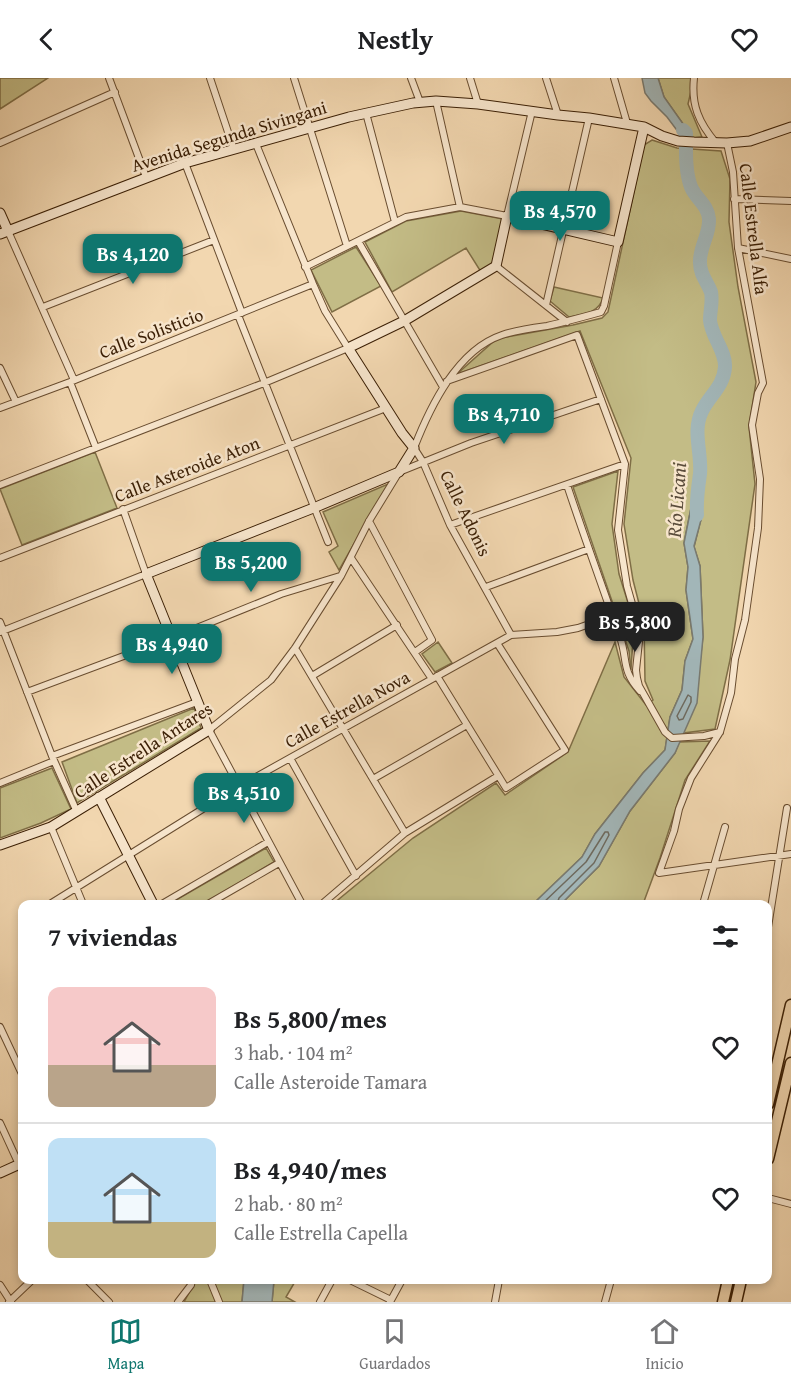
<!DOCTYPE html>
<html lang="es">
<meta charset="utf-8">
<style>
body{margin:0;font-family:"Gentium Book Plus",serif;background:#f2f2f2;color:#202124;height:100vh;display:flex;flex-direction:column;font-size:22px;white-space:nowrap}
*{box-sizing:border-box;margin:0}
p{font-size:20px;color:#757577}
.icon{flex:none;width:33px;height:33px;fill:none;stroke:currentColor;stroke-width:2;stroke-linecap:round;stroke-linejoin:round}
.map{position:relative;flex:1;overflow:hidden}
.details{position:absolute;left:18px;top:822px;width:754px;height:384px;display:flex;flex-direction:column;background:#fff;border-radius:12px;box-shadow:0 3px 9px #0003}
.details>*{flex:none}
.price{position:absolute;translate:-50% -51px;padding:0 14px;border-radius:12px;background:#0f766e;color:#fff;font-size:20px;line-height:39px;filter:drop-shadow(0 2px 3px #0008)}
.price::after{content:'';position:absolute;left:50%;top:36px;width:18px;height:14px;margin-left:-9px;background:inherit;clip-path:polygon(0 0,100% 0,50% 100%)}
.price.current{background:#222;color:#fff}
ul{padding:0;list-style:none}
li{display:flex;align-items:center;gap:18px;height:150px;padding:0 30px}
li+li{border-top:2px solid #e0e0e0}
li span{display:grid;place-items:center;flex:none;width:168px;height:120px;border-radius:12px;color:#555}
li>.icon{margin-inline-start:auto}
span .icon{width:72px;height:72px;fill:#fffc;stroke-width:1}
li b{font-size:26px}
h2{display:flex;justify-content:space-between;align-items:center;height:72px;padding:0 30px;font-size:26px}
header{display:flex;justify-content:space-between;align-items:center;height:78px;padding:0 30px;background:#fff;font-size:27px;font-weight:700}
.menu{display:flex;justify-content:space-around;align-items:center;height:84px;border-top:2px solid #e0e0e0;background:#fff;font-size:16px;color:#757577}
.menu a{display:grid;justify-items:center;gap:3px}
.menu .current{color:#0f766e}
.map>svg:first-child{display:block}
.green{fill:#c3bc86;stroke:#7f6e46;stroke-width:1.5}
.water{fill:#a2b6b8;stroke:#797a70;stroke-width:1.5}
.lines{fill:none;stroke-linecap:round;stroke-linejoin:round}
.shore{stroke:#6e6a5e;stroke-width:1.5}
.river{stroke:#a2b6b8;stroke-width:14}
.street-casing{stroke:#694d30;stroke-width:8}
.secondary-casing{stroke:#3b1f05;stroke-width:11}
.primary-casing{stroke:#3b1f05;stroke-width:13}
.street{stroke:#f7e5cc;stroke-width:6}
.secondary{stroke:#f7e5cc;stroke-width:9}
.primary{stroke:#f2d7b0;stroke-width:10}
.labels{text-anchor:middle;dominant-baseline:central;stroke-width:5;stroke-linejoin:round;paint-order:stroke}
.street-label{font-size:18px;fill:#3b1f05;stroke:#f7e5cc}
.water-label{font-size:20px;font-style:italic;fill:#5a4c3b;stroke:#f7e5cc}
</style>
<header><svg class="icon" aria-label="back" viewBox="0 0 24 24"><path d="M15 5l-7 7 7 7"/></svg>Nestly<svg class="icon" aria-label="heart" viewBox="0 0 24 24"><path d="M12 20l-8-8c-3-5 5-10 8-4 3-6 11-1 8 4z"/></svg></header>
<div class="map">
<svg width="791" height="1224" viewBox="0 0 791 1224">
<rect width="100%" height="100%" fill="#f2d7b0"/>
<filter id="stains"><feTurbulence type="fractalNoise" baseFrequency=".00333" numOctaves="4"/><feColorMatrix values="0 0 0 0 .2 0 0 0 0 .09 0 0 0 0 .02 0 0 0 .5 -.17"/></filter>
<radialGradient id="worn" r=".72"><stop offset=".6" stop-color="#630" stop-opacity="0"/><stop offset="1" stop-color="#630" stop-opacity=".3"/></radialGradient>
<path class="green" d="M0 0H48L0 31Z
M658 0H694L688 26 702 59 693 60 664 19Z
M652 62 677 70 721 73 730 101 729 144 738 209 756 304 749 349 755 406 730 582 715 651 683 655 699 591 703 559 700 488 694 469 701 441 699 416 693 420 684 465 688 489 686 512 693 561 685 583 682 612 670 639 665 672 643 695 595 756 582 779 533 826H333L413 760 496 705 505 717 568 674 615 564 624 599 646 627 653 622 645 603 644 545 633 502 624 446 631 380 580 253 457 296 493 264 501 260 573 247 602 240 608 234 644 67Z
M461 133 503 141 492 187 481 194 466 170 392 214 365 164 406 143Z
M356 169 381 208 332 234 311 192Z
M554 209 603 220C598 236 583 236 569 239L550 223Z
M95 374 117 430 22 467 0 411Z
M618 393 612 446 619 496 634 544 631 592 629 573 573 409Z
M388 406 339 492 329 474 338 468 323 434Z
M438 564 452 585 435 594 422 576Z
M194 630 201 650 77 725 62 684Z
M710 663 685 702 660 780 643 826H561L599 788 630 733 675 675 679 664Z
M52 690 71 731 41 745 0 760V710Z
M266 770 274 784 203 826H169Z
M196 1202H244L242 1224H184Z
M274 1202H296L286 1219 295 1224H272Z"/>
<path class="water" d="M642 0H658L664 19 693 60 682 59 667 39 651 23 645 15Z
M700 416 701 442 694 468 700 488 703 559 697 625 675 675 630 733 599 788 561 826H533L582 779 595 756 643 695 665 672 670 639 682 612 685 583 693 561 686 512 688 489 684 465 693 420Z
M244 1202H274L272 1224H242Z"/>
<g class="lines">
<path class="shore" d="M688 617 691 619V624L683 641 679 642 677 638Z
M542 826 586 784 605 754H608L609 757 594 785 559 820 557 826"/>
<path class="river" d="M683 52 686 55C686 73 685 93 691 109 696 121 708 127 709 141 710 157 699 169 700 185 700 197 707 203 711 214 713 223 710 233 710 242 711 258 726 273 725 289 724 308 709 318 702 333 692 353 702 375 700 396 698 410 696 422 697 437"/>
<g class="street-casing">
<path id="street" d="M109 0 146 99
M210 0 234 72
M294 0 347 168
M411 0 420 24
M470 0 478 26
M546 0 558 37
M614 0 627 45
M694 0C691 27 699 45 716 65
M436 23 460 129
M366 35 395 144
M0 65 115 14
M727 65 733 94 738 170 763 305 758 315 752 347 760 401 758 450 745 542 735 581 731 615 720 654 691 700 679 731 674 753 659 795 791 776
M185 85 242 235
M734 121 791 123
M8 153 74 302
M358 163 443 309
M738 170 791 181
M496 188 567 244
M305 189 406 139 460 129 507 138 532 33
M546 227 589 40
M43 229 214 162
M238 237 328 464
M0 290 16 324
M447 303 577 257 625 386 618 452 627 508 640 554 636 592 637 600 639 608 665 654 672 660 704 658 720 654
M70 304 96 370
M0 330 70 304 313 206
M0 407 264 305 348 270 325 233 313 206 256 66
M567 407C584 458 602 508 620 559 628 582 621 592 640 613
M369 443 432 562 415 574
M450 447 625 386
M0 480 386 330
M351 480 432 601
M486 509 589 471
M0 544 52 678 77 734
M0 554 146 496 123 431
M511 557 450 447 423 384 414 370C430 329 457 272 502 257 516 252 532 250 547 248 565 244 583 239 601 234L604 228 618 164
M295 570 405 755
M312 598 397 547
M437 598 506 710 565 672 497 565
M27 614 172 560 281 516 340 498
M52 678 197 624
M290 680 356 798
M373 701 467 647
M0 705 54 683
M51 749 83 826
M50 826 238 709 511 557 557 554 578 550 612 538
M162 826 268 764
M208 826 279 785
M302 826 209 652 271 602 295 570 341 498 369 443 399 394 471 365 601 321
M322 826 405 755 498 698
M703 826 725 749
M768 849 787 730
M0 949 22 996
M0 1045 22 1093
M768 1120 791 1126
M87 1202 109 1224
M210 1202 219 1224
M350 1202 391 1222
M0 1207 11 1224
M9 1224 32 1202
M178 1224 191 1207 192 1202
M320 1224 332 1202
M390 1224 402 1202
M495 1224 499 1202
M605 1224 611 1202"/>
</g>
<g class="secondary-casing">
<path id="secondary" d="M0 135 8 153
M0 156 185 85 349 39 413 25 436 23 478 26 558 37 589 40 644 49 662 58 678 63 694 64 727 65 750 63 791 49
M99 719 153 826
M0 767 51 749 209 652 146 496 316 429 399 394 414 370 402 355 348 270 404 243 496 188 507 138 618 164 644 49
M0 1095 22 1085"/>
</g>
<g class="primary-casing">
<path id="primary" d="M768 1026 791 927
M768 1081 791 985
M723 1224 728 1202
M736 1224 741 1202"/>
</g>
<use href="#street" class="street"/>
<use href="#secondary" class="secondary"/>
<use href="#primary" class="primary"/>
</g>
<g class="labels">
<g class="street-label">
<text transform="translate(229 58) rotate(-17)">Avenida Segunda Sivingani</text>
<text transform="translate(754 151) rotate(83)">Calle Estrella Alfa</text>
<text transform="translate(151 255) rotate(-21)">Calle Solisticio</text>
<text transform="translate(187 391) rotate(-21)">Calle Asteroide Aton</text>
<text transform="translate(466 435) rotate(64)">Calle Adonis</text>
<text transform="translate(347 631) rotate(-29)">Calle Estrella Nova</text>
<text transform="translate(143 672) rotate(-33)">Calle Estrella Antares</text>
</g>
<g class="water-label">
<text transform="translate(676 422) rotate(-86)">Río Licani</text>
</g>
</g>
<rect width="100%" height="100%" filter="url(#stains)"/>
<rect width="100%" height="100%" fill="url(#worn)"/>
</svg>
<b class="price" style="left:560px;top:164px">Bs 4,570</b>
<b class="price" style="left:133px;top:207px">Bs 4,120</b>
<b class="price" style="left:504px;top:367px">Bs 4,710</b>
<b class="price" style="left:251px;top:515px">Bs 5,200</b>
<b class="price current" style="left:635px;top:575px">Bs 5,800</b>
<b class="price" style="left:172px;top:597px">Bs 4,940</b>
<b class="price" style="left:244px;top:746px">Bs 4,510</b>
<section class="details">
<h2>7 viviendas<svg class="icon" aria-label="filters" viewBox="0 0 24 24"><path d="M4 7h16M4 17h16"/><circle cx="9" cy="7" r="2"/><circle cx="15" cy="17" r="2"/></svg></h2>
<ul>
<li><span style="background:linear-gradient(#f6c9c9 65%,#b9a48a 0)"><svg class="icon" aria-label="home" viewBox="0 0 24 24"><path d="M3 11l9-7 9 7M6 9v11h12V9"/></svg></span><div><b>Bs 5,800/mes</b><p>3 hab. · 104 m²</p><p>Calle Asteroide Tamara</p></div><svg class="icon" aria-label="heart" viewBox="0 0 24 24"><path d="M12 20l-8-8c-3-5 5-10 8-4 3-6 11-1 8 4z"/></svg></li>
<li><span style="background:linear-gradient(#bfe0f5 70%,#c2b280 0)"><svg class="icon" aria-label="home" viewBox="0 0 24 24"><path d="M3 11l9-7 9 7M6 9v11h12V9"/></svg></span><div><b>Bs 4,940/mes</b><p>2 hab. · 80 m²</p><p>Calle Estrella Capella</p></div><svg class="icon" aria-label="heart" viewBox="0 0 24 24"><path d="M12 20l-8-8c-3-5 5-10 8-4 3-6 11-1 8 4z"/></svg></li>
</ul>
</section>
</div>
<nav class="menu">
<a class="current"><svg class="icon" aria-label="map" viewBox="0 0 24 24"><path d="M3 6l6-2 6 2 6-2v14l-6 2-6-2-6 2zM9 4v14M15 6v14"/></svg>Mapa</a>
<a><svg class="icon" aria-label="saved" viewBox="0 0 24 24"><path d="M7 4h10v16l-5-4-5 4z"/></svg>Guardados</a>
<a><svg class="icon" aria-label="home" viewBox="0 0 24 24"><path d="M3 11l9-7 9 7M6 9v11h12V9"/></svg>Inicio</a>
</nav>
